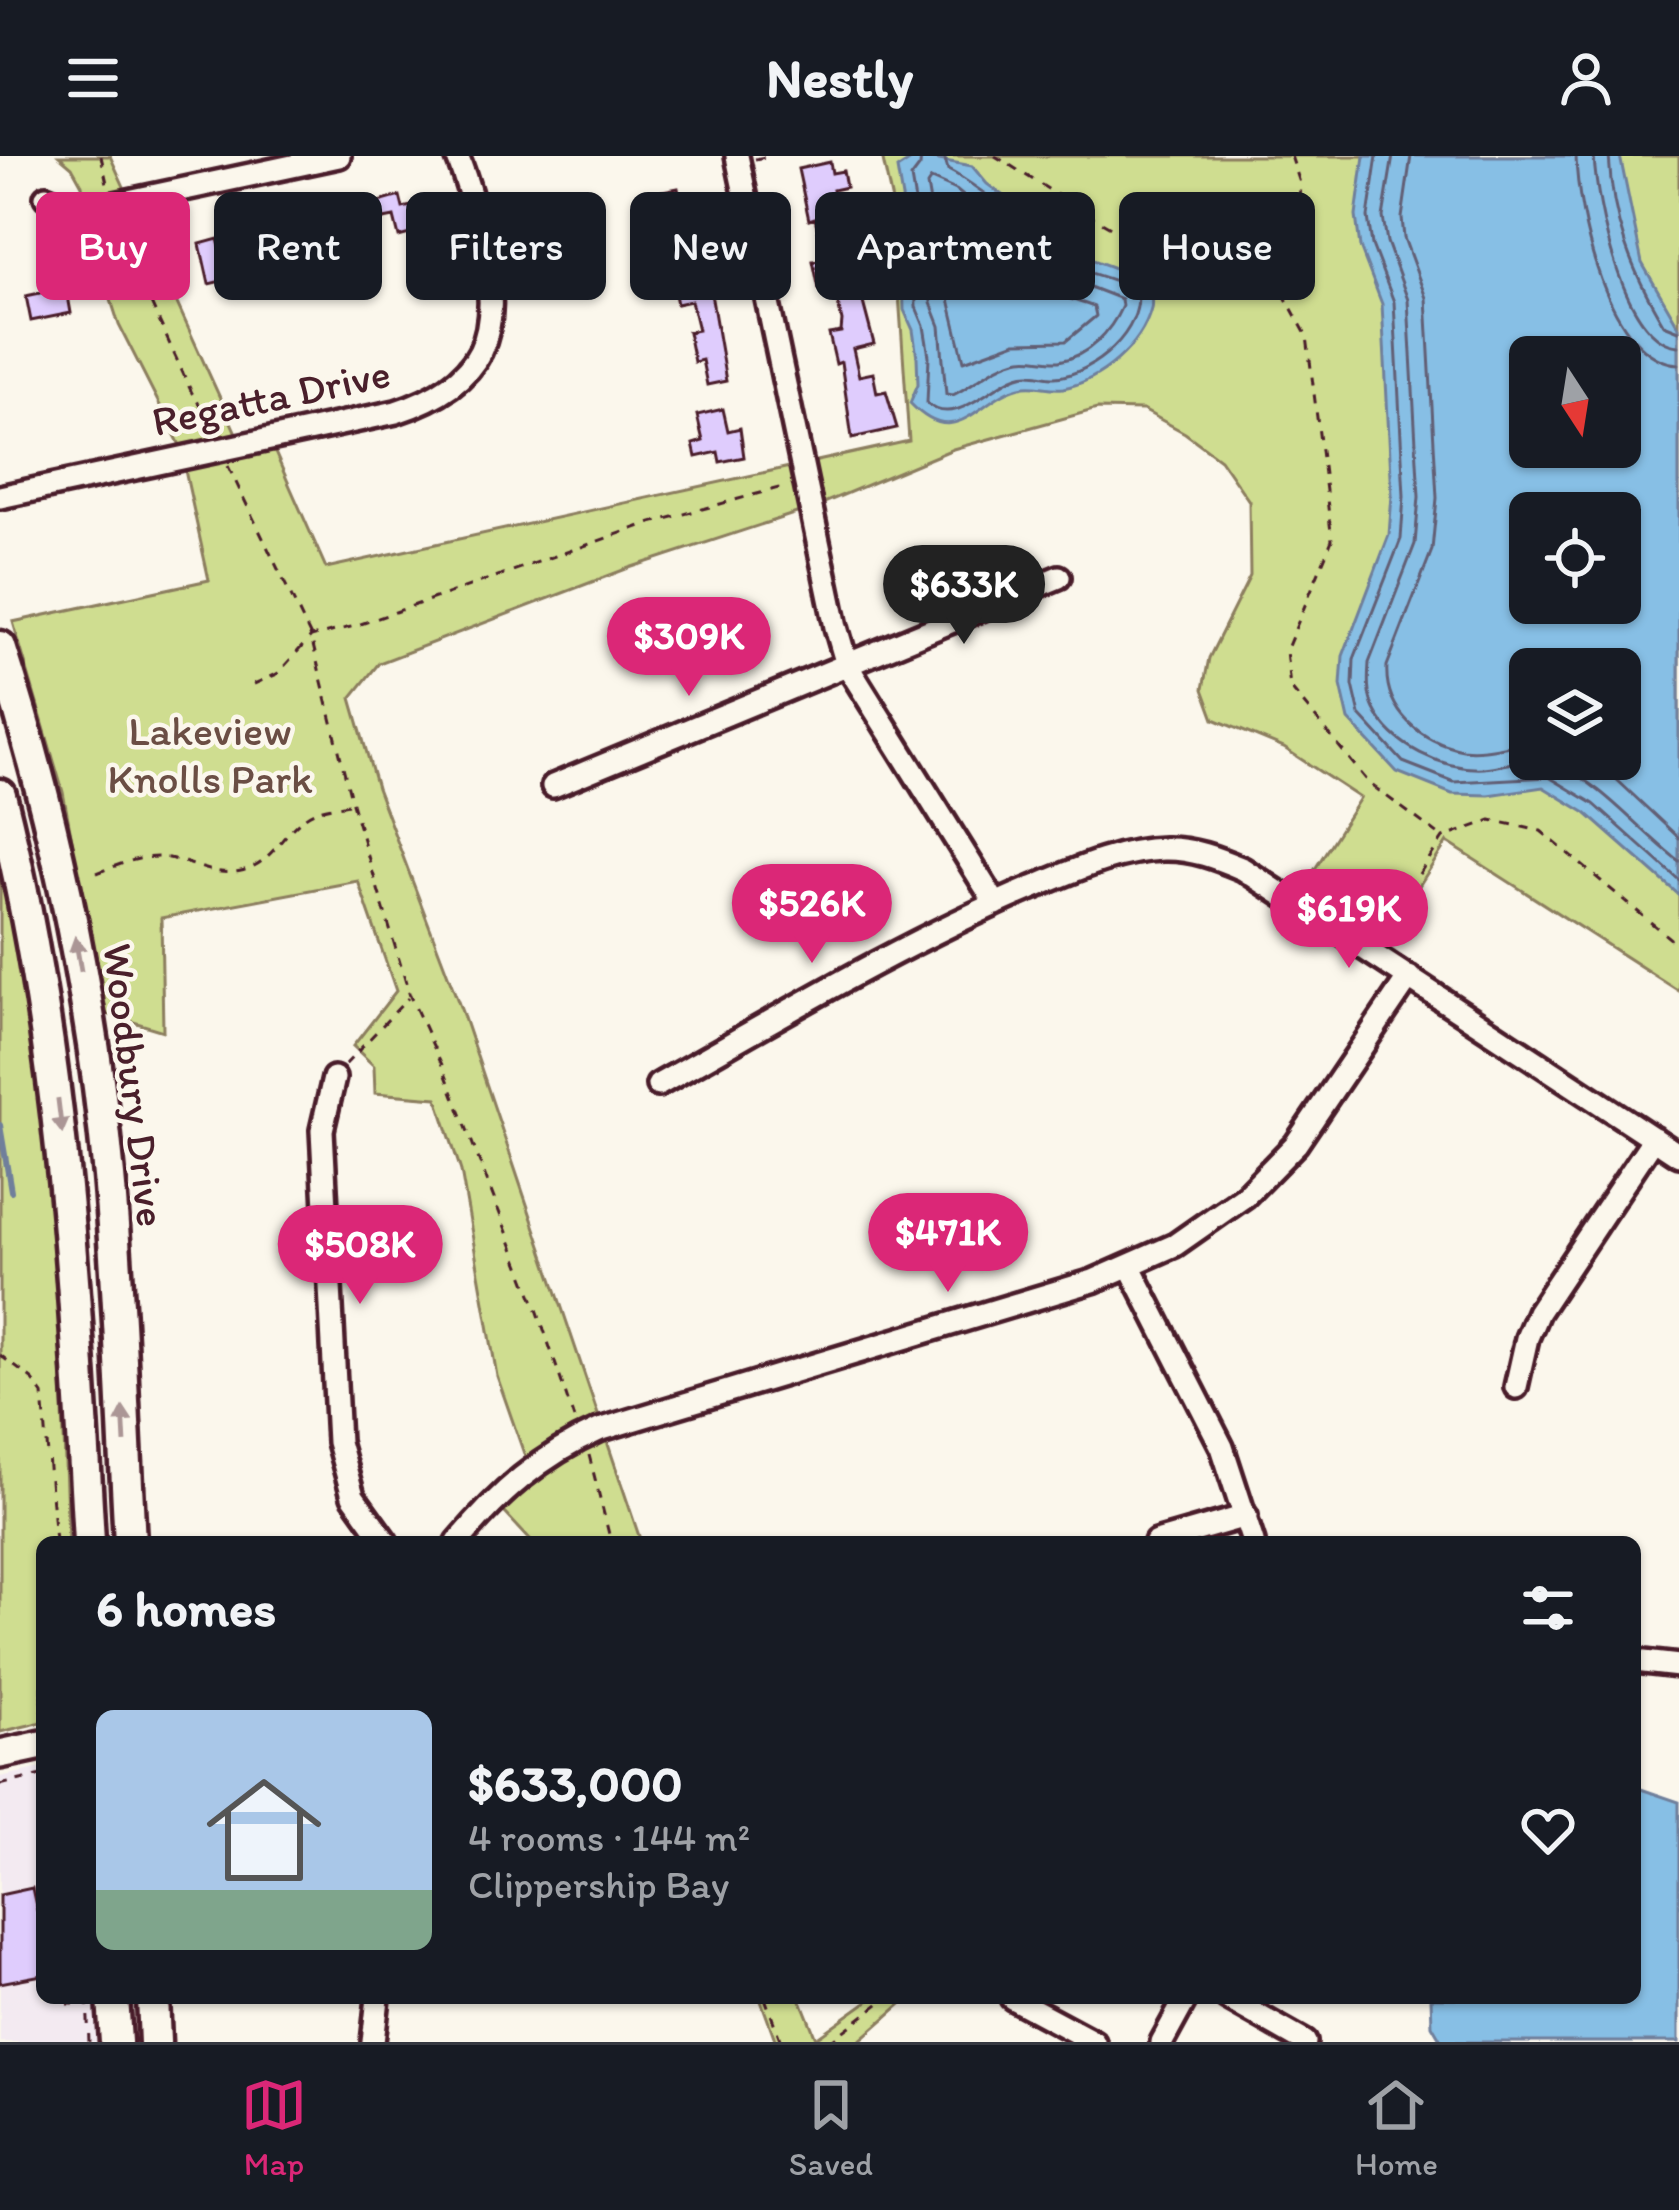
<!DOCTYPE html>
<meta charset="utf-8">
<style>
body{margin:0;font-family:Itim,sans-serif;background:#20242c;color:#f1f3f6;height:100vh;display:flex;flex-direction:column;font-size:45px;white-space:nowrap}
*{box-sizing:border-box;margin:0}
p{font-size:39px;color:#9ea1a6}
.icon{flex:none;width:66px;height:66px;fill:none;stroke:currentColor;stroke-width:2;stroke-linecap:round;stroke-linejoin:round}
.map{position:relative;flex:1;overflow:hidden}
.sheet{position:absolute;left:36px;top:1380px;width:1605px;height:468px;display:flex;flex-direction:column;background:#171b24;border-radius:18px;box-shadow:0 3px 9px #0004}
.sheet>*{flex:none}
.top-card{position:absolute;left:36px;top:36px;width:1608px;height:108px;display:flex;gap:24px}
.needle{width:78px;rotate:168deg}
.buttons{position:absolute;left:1509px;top:180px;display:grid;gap:24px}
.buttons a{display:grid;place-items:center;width:132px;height:132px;border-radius:18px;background:#171b24;box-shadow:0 3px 9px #0004;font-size:60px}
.price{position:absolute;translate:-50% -102px;padding:0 27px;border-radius:42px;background:#db2777;color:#fff;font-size:39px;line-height:78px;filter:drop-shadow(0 3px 6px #0008)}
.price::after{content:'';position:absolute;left:50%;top:72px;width:36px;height:27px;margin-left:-18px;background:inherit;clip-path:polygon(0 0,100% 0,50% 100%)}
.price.current{background:#222;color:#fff}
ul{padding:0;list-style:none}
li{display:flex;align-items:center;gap:36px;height:300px;padding:0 60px}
li span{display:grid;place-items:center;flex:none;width:336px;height:240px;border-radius:18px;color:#555}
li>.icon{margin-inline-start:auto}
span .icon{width:144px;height:144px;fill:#fffc;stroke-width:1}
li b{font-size:51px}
h2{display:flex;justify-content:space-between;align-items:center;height:144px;padding:0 60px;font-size:51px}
.pill{padding:0 42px;border-radius:18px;background:#171b24;box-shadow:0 3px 9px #0004;font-size:42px;line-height:108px}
.pill.current{background:#db2777;color:#fff}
header{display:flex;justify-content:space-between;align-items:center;height:156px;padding:0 60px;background:#171b24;font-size:54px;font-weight:700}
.menu{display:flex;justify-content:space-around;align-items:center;height:168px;border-top:3px solid #363941;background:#171b24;font-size:33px;color:#9ea1a6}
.menu a{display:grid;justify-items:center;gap:6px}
.menu .current{color:#db2777}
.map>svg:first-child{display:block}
.built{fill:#f3eaf1}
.green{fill:#cfdd90;stroke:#8c7e5e;stroke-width:3;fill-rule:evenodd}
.water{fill:#87bfe5;stroke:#6f7f9b;stroke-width:3;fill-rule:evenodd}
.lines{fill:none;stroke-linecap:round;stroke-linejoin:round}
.shore{stroke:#625f75;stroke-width:3}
.stream{stroke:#6f7f9b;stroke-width:6}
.building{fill:#dfccfd;stroke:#4a1f2b;stroke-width:3}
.minor-casing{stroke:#4a1f2b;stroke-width:30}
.tertiary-casing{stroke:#4a1f2b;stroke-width:36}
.secondary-casing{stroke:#4a1f2b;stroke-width:39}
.path{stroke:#4a1f2b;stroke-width:3;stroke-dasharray:9 9;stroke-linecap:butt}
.minor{stroke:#fbf7ec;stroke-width:21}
.tertiary{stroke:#fbf7ec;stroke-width:27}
.secondary{stroke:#fbf7ec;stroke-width:30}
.oneway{fill:#ab9695}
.labels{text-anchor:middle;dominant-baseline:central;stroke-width:9;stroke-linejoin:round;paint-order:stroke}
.street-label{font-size:42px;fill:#4a1f2b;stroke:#fbf7ec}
.park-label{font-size:42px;fill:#6b4e44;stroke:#fbf7ec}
</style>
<header><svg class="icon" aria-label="menu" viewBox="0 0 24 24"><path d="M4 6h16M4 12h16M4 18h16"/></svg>Nestly<svg class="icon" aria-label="person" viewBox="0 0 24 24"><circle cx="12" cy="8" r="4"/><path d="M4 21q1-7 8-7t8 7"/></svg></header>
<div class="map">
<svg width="1679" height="1886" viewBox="0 0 1679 1886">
<rect width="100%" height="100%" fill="#fbf7ec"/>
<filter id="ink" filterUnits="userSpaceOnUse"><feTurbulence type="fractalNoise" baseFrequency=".00833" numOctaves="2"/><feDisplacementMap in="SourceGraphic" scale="24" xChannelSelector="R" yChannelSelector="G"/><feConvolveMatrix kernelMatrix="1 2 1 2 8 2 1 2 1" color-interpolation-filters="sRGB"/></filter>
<g filter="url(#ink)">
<path class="built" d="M42 1612V1842H105L109 1886H0V1621Z"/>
<path class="green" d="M59 0H110L241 288 269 283 326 412 909 285 893 50 882 0H1679V835L1447 686 1375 799 1294 746 1360 642 1284 592 1214 563 1203 533 1209 502 1250 420 1249 345 1220 303 1185 277 1143 254 1097 253 953 293 812 352 626 413 379 507 351 542 377 632 462 856 641 1386H532L493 1344 529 1312 497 1220 461 1015 437 942 375 937 374 910 353 890 396 835 358 725 161 762 163 875 104 857 63 636 13 466 209 424 179 287 119 169 87 69 82 29 72 11ZM1530 201H1620V291H1530ZM1530 357H1620V447H1530ZM1530 513H1620V603H1530Z
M0 707 41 929 57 1094 68 1386H42V1566L0 1576Z
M760 1842H800L816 1882 872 1842H908L858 1886H776Z"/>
<path class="water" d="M917 0 972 10 987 28 1024 55 1029 74 1050 88 1150 125C1150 134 1153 145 1151 153 1141 191 1100 225 1063 232 1050 234 1037 228 1025 230 978 238 959 299 910 247L918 228 917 201 913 174 904 154 903 119 912 100 897 13Z
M1364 0H1620L1642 107 1679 171V739L1586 657 1543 631 1489 639 1452 638 1397 616 1349 564 1341 529 1343 500 1389 379 1392 339 1382 148 1360 91 1356 60ZM1620 201V291H1530V201ZM1620 357V447H1530V357ZM1530 513H1620V603H1530Z
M1635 1631 1679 1646V1886H1442L1432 1869 1431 1842H1635Z"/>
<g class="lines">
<path class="shore" d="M921 0 920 10 911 22 924 99 915 123 916 151 924 170 929 200 927 247C954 273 991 229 1018 220 1031 215 1042 221 1055 221 1093 219 1145 173 1137 134 1102 116 1051 112 1022 84 1015 77 1016 67 1010 59 1000 47 962 21 948 14L944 0
M1377 0 1368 61 1372 89 1394 146 1404 340 1401 383 1354 503 1353 529 1360 559 1403 606 1454 626 1549 621 1594 648 1679 724
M1393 0 1383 61 1387 86 1408 144 1419 341 1415 388 1369 507C1368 522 1367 539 1374 553 1392 590 1443 614 1483 612 1506 611 1533 597 1556 608 1605 630 1637 673 1679 705
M1411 0 1402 62 1404 82 1426 142 1437 342 1432 394 1387 510C1384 555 1421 586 1463 594 1485 597 1508 589 1530 587
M1576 0C1577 57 1608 205 1679 208
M1594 0C1596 46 1623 187 1679 190
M1609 0C1612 65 1631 114 1664 169L1679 175
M931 23 956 34 998 69 1009 93 1035 110 1121 143 1122 150C1111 175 1088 201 1059 205 1046 206 1034 201 1021 203 994 208 976 228 953 239L946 238 940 170 931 147 930 126 939 100 927 29Z
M957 65C988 75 982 95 1004 112 1031 132 1063 140 1094 151L1096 160 1066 185 1016 186 964 205 949 143 957 105 953 71Z
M1583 603 1615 622 1679 682"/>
<path class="stream" d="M0 969 11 1035"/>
</g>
<path class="building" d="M830 6 832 17 843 15 846 31 833 34 839 71 849 69 852 84 862 82 867 106 857 108 858 116H855L874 188 853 193 859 220 873 217 877 237 886 235 897 272 852 282 841 206 836 208 829 178 841 176 842 165 834 130 819 133 813 105 824 103 815 62 809 64 798 13Z
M678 32 683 58 694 56 698 76 692 77 702 122 708 120 726 225 707 229 702 204 694 206 688 176 698 174 691 145 677 148 663 82 656 84 647 38Z
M400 40 403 52 432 45 439 70 399 81 394 61 384 63 379 46Z
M336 58 337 63 354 59 362 93 330 100 329 93 245 110 247 119 209 128 200 88 218 83 221 95 261 85 259 75Z
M69 116 73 133 67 134 71 157 31 165 26 140 54 134 51 119Z
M723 253 728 275 740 272 744 301 720 306 718 296 696 301 693 288 703 285 697 259Z
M32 1732 42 1778V1819L0 1827V1739Z"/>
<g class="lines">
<g class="minor-casing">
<path id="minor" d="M737 0 836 471 847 509 996 748
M46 41 70 51 96 52 339 0
M0 341 396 256C485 227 503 178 483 90 476 60 469 29 457 0
M553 630 1059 421
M334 922 322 974 338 1286 353 1340 386 1386
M658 929C781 860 902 787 1032 732 1073 715 1118 694 1163 693 1192 692 1217 702 1243 713L1679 999
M1130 1111 1222 1291 1253 1386
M1516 1231 1527 1182 1538 1156 1654 982
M458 1386C499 1337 540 1300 599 1274L1093 1125 1175 1089 1245 1040 1296 988 1409 821
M1156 1386 1246 1360
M1635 1505 1679 1510
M1012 1842 1094 1886
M1227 1842 1305 1886
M373 1886 378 1842
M1162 1886 1186 1842"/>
</g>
<g class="tertiary-casing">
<path id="tertiary" d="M0 1598 42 1589"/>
</g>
<g class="secondary-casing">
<path id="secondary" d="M0 491C55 663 92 840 109 1020 120 1141 123 1264 130 1386
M0 639C63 889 75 1130 89 1386
M113 1842 116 1886
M153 1842 155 1886"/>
</g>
<path class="path" d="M101 0 107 27
M995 0C1047 31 1156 108 1211 111 1233 112 1254 106 1276 101
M1291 0 1300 27 1299 49 1278 101V128L1307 180 1332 384 1286 495 1290 531 1370 628 1443 682
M755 3 771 0
M114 66 192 237 215 273
M228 310 311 481 352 647 410 840 442 909 538 1156 574 1263
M254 528 277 518 311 481 355 470 644 369 786 330
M97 717C120 708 143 698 169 702 195 707 213 721 241 715 271 708 281 679 304 662 316 652 334 651 348 648
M1379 778 1443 682 1491 664 1541 675 1679 790
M345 909 408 842
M0 1199 33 1224 43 1238 55 1386
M589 1299 611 1386
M0 1629 42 1619
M87 1842 89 1886
M765 1842 781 1886
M68 1848H74
M829 1886 887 1842"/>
<use href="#minor" class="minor"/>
<use href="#tertiary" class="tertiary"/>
<use href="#secondary" class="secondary"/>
</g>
<defs><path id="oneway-solid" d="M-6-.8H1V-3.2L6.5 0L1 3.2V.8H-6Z" transform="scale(3)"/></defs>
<g class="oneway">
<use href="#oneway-solid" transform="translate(78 798) rotate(-100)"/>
<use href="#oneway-solid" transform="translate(60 960) rotate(83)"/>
<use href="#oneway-solid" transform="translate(124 1269) rotate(-93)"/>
</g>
</g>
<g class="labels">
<g class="street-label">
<text transform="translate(271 241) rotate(-12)">Regatta Drive</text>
<text transform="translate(135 929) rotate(83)">Woodbury Drive</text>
</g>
<g class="park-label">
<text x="210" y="574">Lakeview<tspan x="210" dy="48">Knolls Park</tspan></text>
</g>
</g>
</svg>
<div class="buttons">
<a><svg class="needle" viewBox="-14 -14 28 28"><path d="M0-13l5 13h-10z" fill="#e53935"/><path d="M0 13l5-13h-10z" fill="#9ea1a6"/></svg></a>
<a><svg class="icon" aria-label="locate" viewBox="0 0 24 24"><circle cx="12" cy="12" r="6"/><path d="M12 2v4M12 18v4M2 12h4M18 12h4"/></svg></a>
<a><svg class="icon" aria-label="layers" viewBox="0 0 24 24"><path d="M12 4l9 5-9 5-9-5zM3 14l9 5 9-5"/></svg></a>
</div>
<b class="price current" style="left:964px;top:491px">$633K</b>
<b class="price" style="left:689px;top:543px">$309K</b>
<b class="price" style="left:812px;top:810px">$526K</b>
<b class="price" style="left:1349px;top:815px">$619K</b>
<b class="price" style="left:948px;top:1139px">$471K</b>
<b class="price" style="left:360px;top:1151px">$508K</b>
<div class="top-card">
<a class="pill current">Buy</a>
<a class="pill">Rent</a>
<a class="pill">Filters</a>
<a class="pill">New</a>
<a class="pill">Apartment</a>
<a class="pill">House</a>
</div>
<section class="sheet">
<h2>6 homes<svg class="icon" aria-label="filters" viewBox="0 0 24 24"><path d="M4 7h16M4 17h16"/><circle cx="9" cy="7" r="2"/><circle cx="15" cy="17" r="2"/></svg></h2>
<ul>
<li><span style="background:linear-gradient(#a9c7e8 75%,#7fa58c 0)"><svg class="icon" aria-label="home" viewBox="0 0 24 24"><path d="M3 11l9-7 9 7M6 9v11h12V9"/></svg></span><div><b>$633,000</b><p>4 rooms · 144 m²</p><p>Clippership Bay</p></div><svg class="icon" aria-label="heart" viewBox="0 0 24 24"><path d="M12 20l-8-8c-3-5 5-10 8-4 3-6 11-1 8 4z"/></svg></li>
</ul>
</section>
</div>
<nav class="menu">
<a class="current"><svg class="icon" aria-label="map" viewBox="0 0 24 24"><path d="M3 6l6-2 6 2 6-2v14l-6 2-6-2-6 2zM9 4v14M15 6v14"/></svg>Map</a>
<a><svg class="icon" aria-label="saved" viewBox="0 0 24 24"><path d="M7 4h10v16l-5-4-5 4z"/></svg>Saved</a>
<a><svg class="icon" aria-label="home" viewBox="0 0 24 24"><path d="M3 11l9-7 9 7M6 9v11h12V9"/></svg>Home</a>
</nav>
